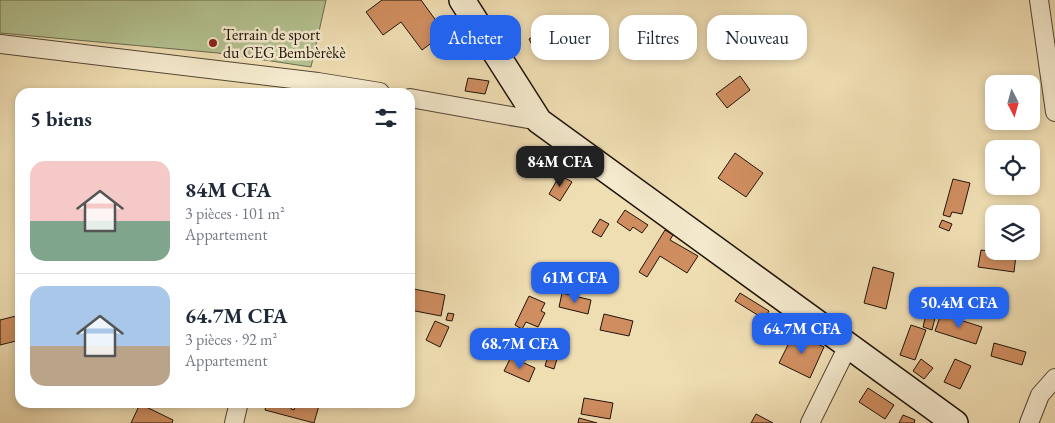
<!DOCTYPE html>
<html lang="fr">
<meta charset="utf-8">
<style>
body{margin:0;font-family:"EB Garamond",serif;background:#f6f6f7;color:#1f2937;height:100vh;display:flex;flex-direction:column;font-size:19px;white-space:nowrap}
*{box-sizing:border-box;margin:0}
p{font-size:16px;color:#747a83}
.icon{flex:none;width:28px;height:28px;fill:none;stroke:currentColor;stroke-width:2;stroke-linecap:round;stroke-linejoin:round}
.map{position:relative;flex:1;overflow:hidden}
.side{position:absolute;left:15px;top:88px;width:400px;height:320px;display:flex;flex-direction:column;background:#fff;border-radius:15px;box-shadow:0 2px 8px #0003}
.side>*{flex:none}
.guide{position:absolute;left:430px;top:15px;width:475px;height:45px;display:flex;gap:10px}
.needle{width:32px;rotate:174deg}
.controls{position:absolute;left:985px;top:75px;display:grid;gap:10px}
.controls a{display:grid;place-items:center;width:55px;height:55px;border-radius:10px;background:#fff;box-shadow:0 2px 8px #0003;font-size:25px}
.price{position:absolute;translate:-50% -42px;padding:0 11px;border-radius:10px;background:#2563eb;color:#fff;font-size:16px;line-height:32px;filter:drop-shadow(0 1px 2px #0008)}
.price::after{content:'';position:absolute;left:50%;top:30px;width:15px;height:11px;margin-left:-8px;background:inherit;clip-path:polygon(0 0,100% 0,50% 100%)}
.price.selected{background:#222;color:#fff}
ul{padding:0;list-style:none}
li{display:flex;align-items:center;gap:15px;height:125px;padding:0 15px}
li+li{border-top:1px solid #e0e1e3}
li span{display:grid;place-items:center;flex:none;width:140px;height:100px;border-radius:15px;color:#555}
li>.icon{margin-inline-start:auto}
span .icon{width:60px;height:60px;fill:#fffc;stroke-width:1}
li b{font-size:21px}
h2{display:flex;justify-content:space-between;align-items:center;height:60px;padding:0 15px;font-size:21px}
.chip{padding:0 18px;border-radius:15px;background:#fff;box-shadow:0 2px 8px #0003;font-size:18px;line-height:45px}
.chip.selected{background:#2563eb;color:#fff}
.map>svg:first-child{display:block}
.green{fill:#b4c291;stroke:#6a6b4e}
.building{fill:#d08e60;stroke:#1f140b}
.lines{fill:none;stroke-linecap:round;stroke-linejoin:round}
.street-casing{stroke:#534635;stroke-width:20}
.secondary-casing{stroke:#1f140b;stroke-width:28}
.street{stroke:#f5eace;stroke-width:18}
.secondary{stroke:#f5eace;stroke-width:25}
.poi-dot{fill:#8f2418;stroke:#f5eace;stroke-width:2}
.labels{text-anchor:middle;dominant-baseline:central;stroke-width:5;stroke-linejoin:round;paint-order:stroke}
.poi-label{font-size:16px;fill:#1f140b;stroke:#f5eace;text-anchor:start}
</style>
<div class="map">
<svg width="1055" height="423" viewBox="0 0 1055 423">
<rect width="100%" height="100%" fill="#f0deb3"/>
<filter id="stains"><feTurbulence type="fractalNoise" baseFrequency=".004" numOctaves="4"/><feColorMatrix values="0 0 0 0 .2 0 0 0 0 .09 0 0 0 0 .02 0 0 0 .5 -.17"/></filter>
<radialGradient id="worn" r=".72"><stop offset=".6" stop-color="#630" stop-opacity="0"/><stop offset="1" stop-color="#630" stop-opacity=".3"/></radialGradient>
<path class="green" d="M0 0H326L311 67 218 53 0 33Z"/>
<path class="building" d="M382 0H421L445 33 422 50 401 22 383 35 366 12Z
M637 25 642 31 627 43 622 37Z
M542 31 551 46 544 51 540 45 534 49 529 39Z
M740 76 750 90 727 108 716 94Z
M468 78 489 81 485 94 465 91Z
M735 153 763 173 746 197 718 178Z
M560 175 572 182 560 201 549 194Z
M953 179 970 183 962 214 952 212 950 217 943 215Z
M625 210 648 225 642 233 633 227 630 231 617 222Z
M600 219 609 224 601 237 592 232Z
M942 220 952 224 949 231 939 227Z
M665 230 673 235 670 240 698 256 687 273 660 256 647 277 639 272Z
M981 250 1016 255 1014 272 978 267Z
M873 267 894 273 886 309 864 303Z
M414 289 445 295 441 316 410 310Z
M562 293 591 300 588 314 559 307Z
M740 293 769 311 764 319 735 301Z
M529 296 545 303 541 311 545 313 538 327 526 322 522 329 515 325Z
M927 310 936 314 932 330 923 327Z
M448 313 454 314 452 321 446 320Z
M604 314 633 321 629 336 600 330Z
M941 314 982 327 976 344 935 331Z
M20 315V340L0 345V320Z
M435 321 449 327 440 347 426 340Z
M911 325 926 330 915 360 900 355Z
M527 328 540 337 525 361 512 353Z
M506 331 516 337 505 356 494 351Z
M794 333 824 347 810 378 779 363Z
M994 343 1026 352 1022 365 991 356Z
M550 349 559 352 554 369 545 366Z
M511 357 535 368 529 382 504 371Z
M921 359 933 368 924 379 913 371Z
M955 359 971 366 960 389 944 382Z
M868 388 894 405 885 419 859 402Z
M584 398 613 403 610 419 581 414Z
M267 402H292L291 409 294 410 296 402H320L314 423 265 410Z
M140 404 173 420 172 423H131Z
M756 414 773 423H751Z
M903 415 915 420 914 423H899Z
M579 418 597 423H578Z"/>
<g class="lines">
<g class="street-casing">
<path id="street" d="M1039 0 1055 112
M0 44 318 82 380 92
M410 98 539 121
M234 423 239 402
M810 423 849 344
M1029 423 1040 395 1055 378"/>
</g>
<g class="secondary-casing">
<path id="secondary" d="M462 0 539 121 955 423"/>
</g>
<use href="#street" class="street"/>
<use href="#secondary" class="secondary"/>
</g>
<circle class="poi-dot" cx="213" cy="43" r="5"/>
<g class="labels">
<g class="poi-label">
<text x="223" y="34">Terrain de sport<tspan x="223" dy="18">du CEG Bembèrèkè</tspan></text>
</g>
</g>
<rect width="100%" height="100%" filter="url(#stains)"/>
<rect width="100%" height="100%" fill="url(#worn)"/>
</svg>
<div class="controls">
<a><svg class="needle" viewBox="-14 -14 28 28"><path d="M0-13l5 13h-10z" fill="#e53935"/><path d="M0 13l5-13h-10z" fill="#747a83"/></svg></a>
<a><svg class="icon" aria-label="locate" viewBox="0 0 24 24"><circle cx="12" cy="12" r="6"/><path d="M12 2v4M12 18v4M2 12h4M18 12h4"/></svg></a>
<a><svg class="icon" aria-label="layers" viewBox="0 0 24 24"><path d="M12 4l9 5-9 5-9-5zM3 14l9 5 9-5"/></svg></a>
</div>
<b class="price selected" style="left:560px;top:188px">84M CFA</b>
<b class="price" style="left:575px;top:304px">61M CFA</b>
<b class="price" style="left:959px;top:329px">50.4M CFA</b>
<b class="price" style="left:802px;top:355px">64.7M CFA</b>
<b class="price" style="left:520px;top:370px">68.7M CFA</b>
<div class="guide">
<a class="chip selected">Acheter</a>
<a class="chip">Louer</a>
<a class="chip">Filtres</a>
<a class="chip">Nouveau</a>
</div>
<section class="side">
<h2>5 biens<svg class="icon" aria-label="filters" viewBox="0 0 24 24"><path d="M4 7h16M4 17h16"/><circle cx="9" cy="7" r="2"/><circle cx="15" cy="17" r="2"/></svg></h2>
<ul>
<li><span style="background:linear-gradient(#f6c9c9 60%,#7fa58c 0)"><svg class="icon" aria-label="home" viewBox="0 0 24 24"><path d="M3 11l9-7 9 7M6 9v11h12V9"/></svg></span><div><b>84M CFA</b><p>3 pièces · 101 m²</p><p>Appartement</p></div></li>
<li><span style="background:linear-gradient(#a9c7e8 60%,#b9a48a 0)"><svg class="icon" aria-label="home" viewBox="0 0 24 24"><path d="M3 11l9-7 9 7M6 9v11h12V9"/></svg></span><div><b>64.7M CFA</b><p>3 pièces · 92 m²</p><p>Appartement</p></div></li>
</ul>
</section>
</div>
